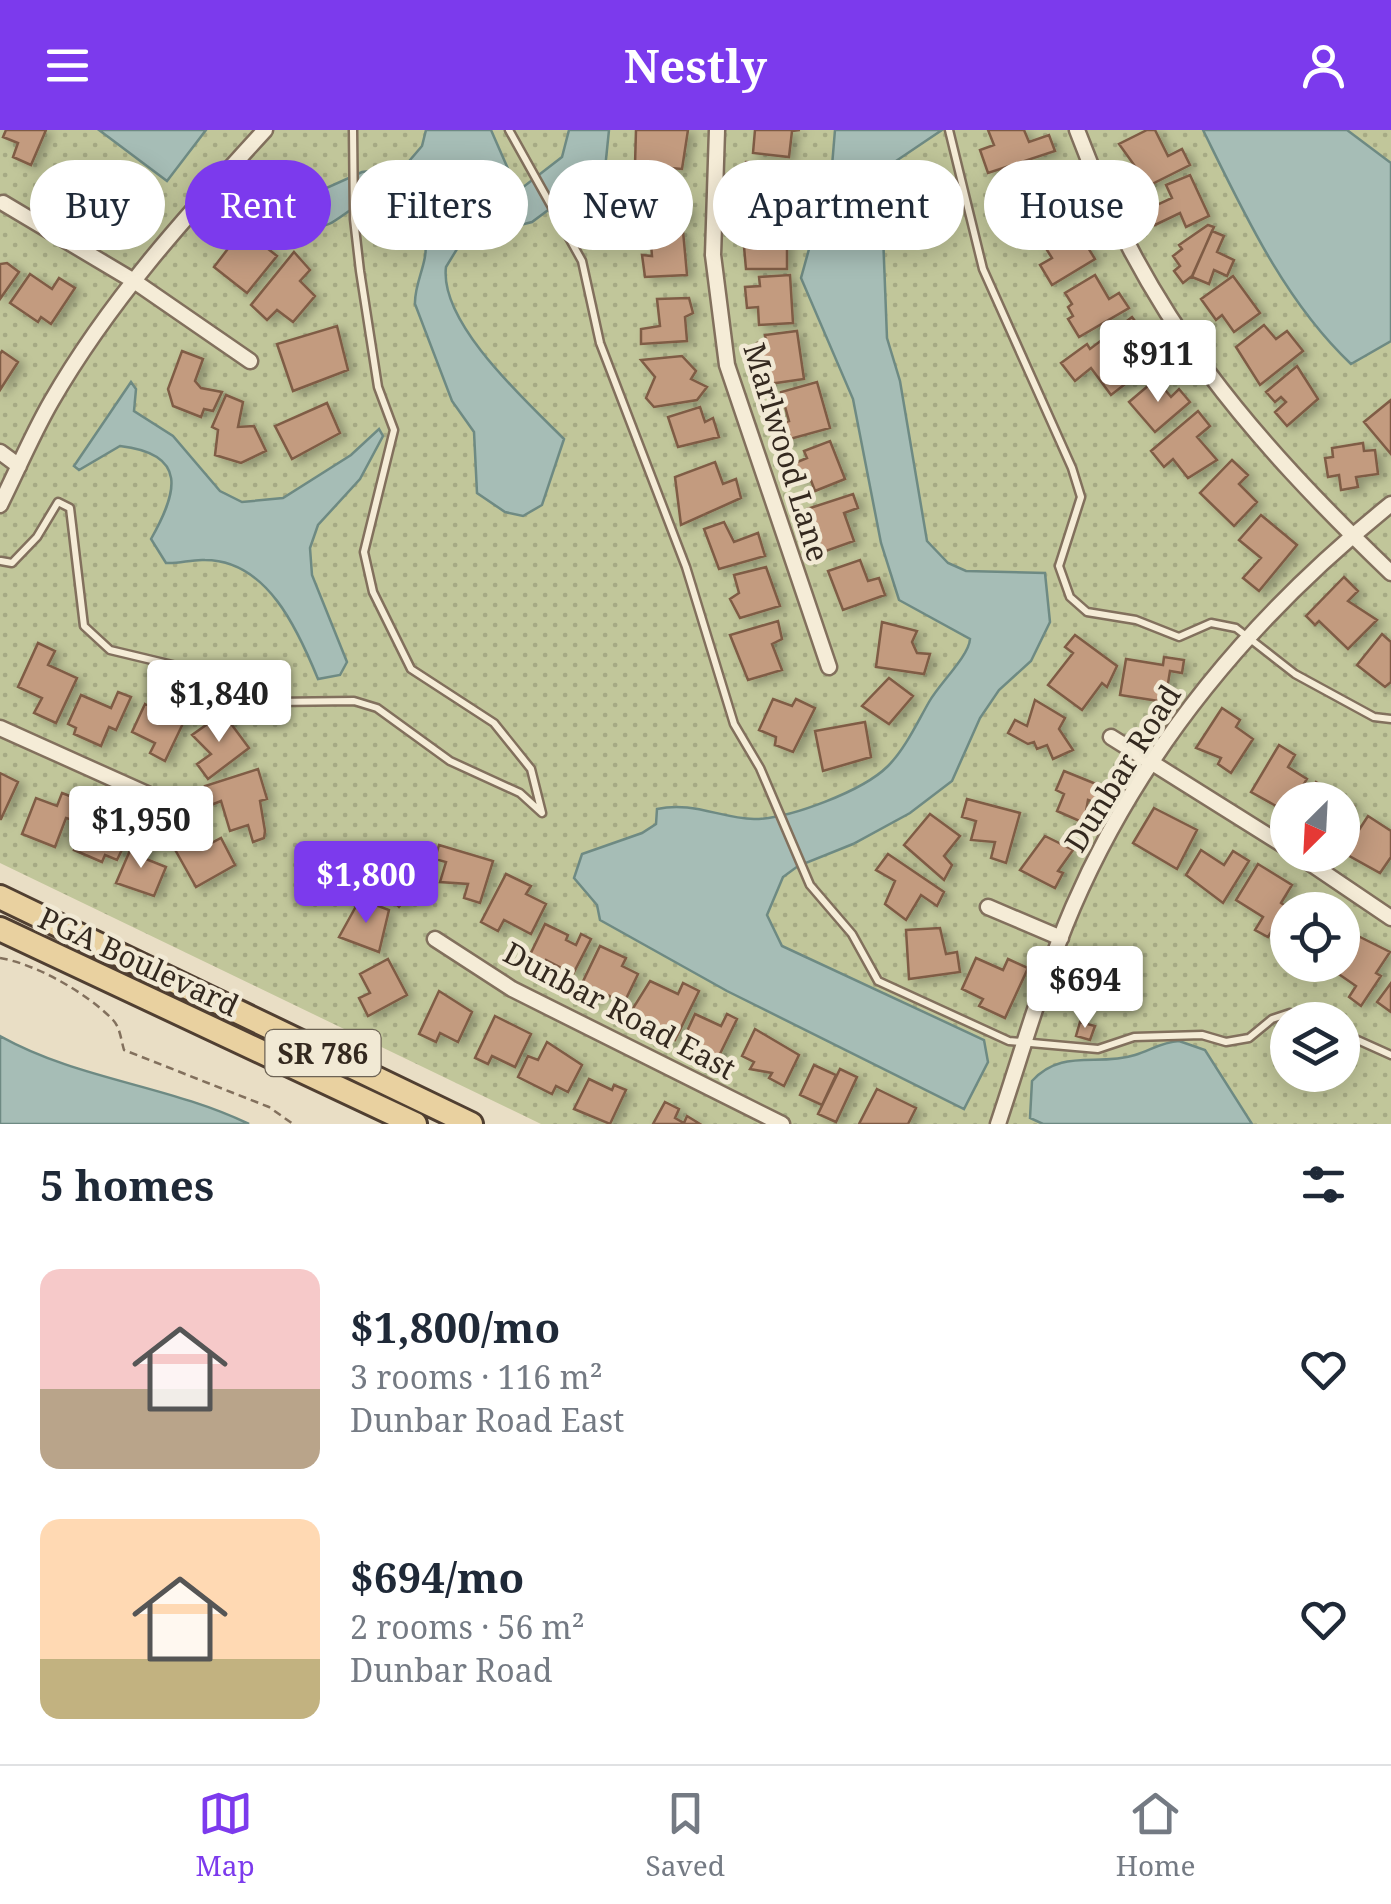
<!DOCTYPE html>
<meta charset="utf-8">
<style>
body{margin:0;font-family:"Noto Serif",serif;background:#f6f6f7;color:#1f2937;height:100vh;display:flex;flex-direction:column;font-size:38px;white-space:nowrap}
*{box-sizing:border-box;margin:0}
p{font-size:32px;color:#747a83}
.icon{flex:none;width:55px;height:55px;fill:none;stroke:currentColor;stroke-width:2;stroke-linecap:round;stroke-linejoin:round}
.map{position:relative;height:994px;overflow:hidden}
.side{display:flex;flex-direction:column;background:#fff;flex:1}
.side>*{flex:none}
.guide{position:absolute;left:30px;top:30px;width:1332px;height:90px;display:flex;gap:20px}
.needle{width:65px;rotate:204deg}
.fabs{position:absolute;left:1270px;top:652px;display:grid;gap:20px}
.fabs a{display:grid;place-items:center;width:90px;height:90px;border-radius:50%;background:#fff;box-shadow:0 5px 25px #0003;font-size:50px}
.price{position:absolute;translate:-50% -85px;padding:0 22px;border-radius:10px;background:#fff;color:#222;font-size:32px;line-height:65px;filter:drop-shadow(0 2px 5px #0008)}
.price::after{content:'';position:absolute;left:50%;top:60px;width:30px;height:22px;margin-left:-15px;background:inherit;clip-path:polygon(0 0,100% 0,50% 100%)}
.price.current{background:#7c3aed;color:#fff}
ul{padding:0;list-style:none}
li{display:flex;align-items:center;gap:30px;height:250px;padding:0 40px}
li span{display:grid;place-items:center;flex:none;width:280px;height:200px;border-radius:20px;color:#555}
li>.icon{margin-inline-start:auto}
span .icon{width:120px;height:120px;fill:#fffc;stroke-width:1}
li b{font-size:42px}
h2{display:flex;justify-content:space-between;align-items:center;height:120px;padding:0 40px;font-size:42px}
.tag{padding:0 35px;border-radius:45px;background:#fff;box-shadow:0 5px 25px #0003;font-size:35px;line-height:90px}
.tag.current{background:#7c3aed;color:#fff}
header{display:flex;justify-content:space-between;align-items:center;height:130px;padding:0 40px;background:#7c3aed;color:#fff;font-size:45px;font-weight:700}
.menu{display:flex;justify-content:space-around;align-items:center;height:140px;border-top:2px solid #e0e1e3;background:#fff;font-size:28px;color:#747a83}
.menu a{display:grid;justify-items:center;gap:5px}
.menu .current{color:#7c3aed}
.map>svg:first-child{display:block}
.grass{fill:url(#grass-dots);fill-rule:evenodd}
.water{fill:#a6bdb6;stroke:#6e8a83;stroke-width:2.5}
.building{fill:#c39b7f;stroke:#7f5c45;stroke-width:2.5;filter:url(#shadow)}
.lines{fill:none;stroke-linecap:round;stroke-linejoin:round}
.service-casing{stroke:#82705d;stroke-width:11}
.minor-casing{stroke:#82705d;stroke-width:19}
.primary-casing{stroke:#503f31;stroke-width:28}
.path{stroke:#82705d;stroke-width:2.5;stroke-dasharray:8 5;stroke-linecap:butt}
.service{stroke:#f5ecd7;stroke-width:6}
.minor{stroke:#f5ecd7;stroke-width:14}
.primary{stroke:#e9d1a0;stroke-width:22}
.labels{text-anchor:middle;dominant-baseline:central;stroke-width:9;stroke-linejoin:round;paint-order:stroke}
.shield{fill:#f1e9d4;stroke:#6d6355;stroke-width:2.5}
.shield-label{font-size:28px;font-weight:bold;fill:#34291f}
.street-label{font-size:30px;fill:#34291f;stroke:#f1e9d4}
</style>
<header><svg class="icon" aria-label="menu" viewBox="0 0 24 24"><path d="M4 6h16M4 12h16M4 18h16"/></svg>Nestly<svg class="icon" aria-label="person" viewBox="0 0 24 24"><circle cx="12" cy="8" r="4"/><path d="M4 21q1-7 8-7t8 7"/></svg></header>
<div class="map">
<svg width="1391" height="994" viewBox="0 0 1391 994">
<defs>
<pattern id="grass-dots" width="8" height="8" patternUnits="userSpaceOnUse" patternTransform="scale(2.5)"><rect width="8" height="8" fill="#c1c69a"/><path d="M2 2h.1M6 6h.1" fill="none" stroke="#a6aa84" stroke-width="1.8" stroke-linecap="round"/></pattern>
<filter id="shadow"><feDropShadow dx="6" dy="3.5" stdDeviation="5" flood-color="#0004"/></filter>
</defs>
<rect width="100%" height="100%" fill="#e9dec5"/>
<path class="grass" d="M0 0H1391V994H541L0 733ZM1288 670H1342V725H1288ZM1288 780H1342V835H1288ZM1288 890H1342V945H1288Z"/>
<path class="water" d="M99 0H206L167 51Z
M426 0H491L516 57 522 58 562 27 569 0H609L604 49 575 60 532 92 496 101 457 119 446 137C439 193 527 272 564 309L542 375 523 386 505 382 477 363 474 302 452 271 415 174C414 151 431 129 424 107L399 88 366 74C350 77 343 87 329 94 304 106 276 67 263 53L268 41 301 58 320 61 362 42 404 37 422 16Z
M835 0H942L890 35 881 53 887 208 900 251 927 411 948 433 966 441 1045 443 1050 492 1031 531 999 560 980 588 952 651 910 683 853 714 798 736 783 747 767 785 782 816 984 910 988 932 964 979 727 861 600 790 597 775 574 748 582 724 642 703 656 694 657 679C692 671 720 688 754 689 789 689 863 661 888 636 905 619 917 593 929 572 939 554 969 526 970 509L899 470 881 413 853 269 801 148 832 36Z
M1203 0H1347L1391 33V211L1351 234C1284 171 1243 81 1203 0Z
M131 252 136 259 134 281 173 306 220 361 242 372 283 368 351 325 379 299 383 306 360 349 318 395 310 418 312 445 347 532 340 545 318 549C298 500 267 430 205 430 192 429 179 434 166 433L151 409C177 363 189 324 120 316L79 340 74 336Z
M0 906C79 950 168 955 249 994H0Z
M1179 911 1205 920 1252 994H1043L1030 988 1032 951C1062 918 1097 937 1135 925 1151 920 1162 912 1179 911Z"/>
<path class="building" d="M6 0H46L31 35 13 27 18 13 3 7Z
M636 0H688L682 39 635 35Z
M755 0H800L792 1 789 27 753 23Z
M988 0H1024L1029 12 1049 5 1055 21 988 43 980 20 994 15Z
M1147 0H1155L1168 26 1182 19 1190 35 1134 63 1125 45 1137 39 1119 14Z
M746 32 786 35 785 46 793 47 790 84 773 83 774 75 763 74 765 53 744 52Z
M1042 39 1064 81 1047 89 1045 84 1011 100 1002 81 1019 72 1010 54Z
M1190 45 1209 86 1186 97 1180 83 1155 95 1148 79 1172 68 1166 55Z
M643 46 674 47V73L688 75 686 92 645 89Z
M134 53 141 78 85 97 79 75 91 72 88 62Z
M1073 93 1095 129 1052 155 1040 135 1052 128 1042 112Z
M742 94H787V139H746Z
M1208 95 1214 97 1192 146 1183 153 1174 141 1180 136 1173 126 1182 119 1179 115Z
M243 99 277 126 247 163 214 137Z
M683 101 687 145 645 147 642 125 652 126 650 102Z
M1212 101 1224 106 1217 122 1234 130 1227 146 1214 140 1209 154 1192 147Z
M294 122 310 140 300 151 315 166 293 192 277 180 267 190 251 175Z
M7 133 19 142 0 169V134Z
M30 144 52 159 59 148 75 158 51 194 41 187 38 192 10 173Z
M790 145 793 193 759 195 758 177 747 178 745 157 760 156 759 147Z
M1095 145 1109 169 1119 163 1129 178 1079 207 1068 189 1073 186 1068 177 1072 174 1065 163Z
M1233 146 1260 183 1234 202 1222 185 1216 190 1201 169Z
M689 168 693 183 685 187 687 211 641 214V199L660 196 657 169Z
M1132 187 1144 203 1124 218 1142 241 1111 265 1091 238 1075 251 1061 233 1087 214 1090 219Z
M1264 195 1276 209 1287 201 1303 221 1260 255 1236 217Z
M337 196 348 240 293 261 277 214Z
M797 201 804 249 762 255 757 213 766 211 765 205Z
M2 221 18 232 0 260V224Z
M182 221 203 229 195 251 201 258 222 262 213 281 204 279 201 287 173 276 168 259Z
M682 226 696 241 691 249 707 257 697 270 654 277 646 268 655 247 641 230Z
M1297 236 1318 269 1287 296 1275 282 1286 272 1281 267 1275 272 1266 262Z
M1156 249 1171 267 1179 259 1190 272 1155 302 1129 272Z
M817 252 830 298 779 312 774 295 789 291 781 262Z
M226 265 243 272 238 297 254 296 266 321 241 333 215 325 218 300 212 297Z
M1391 270V324L1364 292Z
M327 273 340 303 292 329 275 296Z
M700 277 705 292 713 288 719 307 678 317 668 287Z
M1198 281 1210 296 1197 307 1217 330 1188 348 1173 329 1164 337 1151 321Z
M830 311 845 349 815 361 809 345 796 350 790 335 807 328 804 321Z
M1363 313 1364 321 1375 320 1378 344 1356 347 1358 357 1341 360 1339 345 1328 347 1325 328 1333 327 1332 318Z
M1232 330 1248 345 1239 354 1257 372 1234 396 1200 363Z
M715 332 723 354 736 349 741 368 681 395 675 347Z
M853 364 858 378 844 383 854 411 823 422 807 379Z
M1261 385 1297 415 1259 461 1243 448 1261 428 1239 410Z
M724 392 734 412 758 403 765 426 719 439 704 399Z
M860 430 868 451 879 448 885 465 843 480 828 441Z
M766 437 780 476 740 488 730 469 739 463 734 445Z
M1344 447 1358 461 1348 471 1377 490 1348 519 1319 491 1315 495 1306 486Z
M778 491 782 509 772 514 782 540 748 550 730 505Z
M882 492 917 501 912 512 917 523 930 524 924 544 876 537Z
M1382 504 1391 512V552L1385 557 1357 535Z
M1075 505 1117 536 1107 557 1102 553 1082 580 1048 555 1073 523 1065 517Z
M38 513 55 521 48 535 77 548 56 593 34 583 42 568 18 557Z
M1164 527 1184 530 1182 543 1170 541 1165 572 1120 565 1126 529 1163 535Z
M889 548 913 566 889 594 862 576Z
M118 562 131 567 116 600 109 597 101 616 74 604 76 598 68 594 81 565 111 578Z
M773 569 792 576 796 569 815 578 793 622 775 615 776 607 759 600Z
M1035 570 1065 588 1059 599 1073 620 1053 629 1047 615 1037 619 1034 612 1028 614 1008 603 1015 590 1027 596Z
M145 574 169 586 173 577 188 583 165 631 150 623 155 613 132 602Z
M1222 578 1240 590 1236 597 1253 609 1231 643 1218 634 1221 628 1196 618Z
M223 583 249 618 208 649 197 634 211 624 192 605Z
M865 592 871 627 823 641 815 601Z
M1279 615 1295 625 1288 637 1307 649 1294 670H1288L1287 682 1251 662Z
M258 639 267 669 260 671 265 701 264 708 253 712 248 695 230 701 221 671 211 675 205 656Z
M1064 641 1101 656 1094 672 1088 670 1084 693 1057 681 1064 664 1056 660Z
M0 643 18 652 1 689H0Z
M1316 652 1354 676 1342 694V670H1305Z
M62 663 80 670 73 690 66 688 55 717 22 704 36 668 57 676Z
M967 669 1020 683 1006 733 991 728 995 712 971 710 976 691 962 687Z
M94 676 111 684 106 694 129 705 117 730 105 725 102 732 74 720Z
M1154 678 1197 700 1177 739 1133 713Z
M930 684 960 706 944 726 952 735 944 750 904 715Z
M1368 686 1391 701V727L1380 743 1344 723Z
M192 705 200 719 221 708 235 735 196 757 173 716Z
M1045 706 1073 720 1058 741 1063 743 1055 758 1020 740Z
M134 711 151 718 146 729 166 737 154 766 116 753Z
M439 715 493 731 480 773 464 768 468 754 440 752 446 732 435 729Z
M409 717 432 740 399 777 366 744 383 728 391 735Z
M1201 720 1224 735 1233 721 1249 731 1223 773 1186 745Z
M888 724 944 762 937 776 921 765 906 790 885 774 895 751 876 740Z
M1258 734 1292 755 1281 773 1287 777 1268 807 1255 800 1263 787 1236 770Z
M506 744 531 756 526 764 546 774 531 804 504 790 498 801 481 792Z
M360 769 389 780 379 822 339 807Z
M545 794 568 805 566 810 576 815 581 804 591 809 573 844 546 830 540 843 525 835Z
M940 798 946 824 957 822 960 842 909 849 906 800Z
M1354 804 1390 822 1376 843 1381 846 1361 876 1349 867 1356 856 1330 838 1342 835V820Z
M600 816 626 828 622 836 638 844 624 873 599 861 593 874 576 866Z
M976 828 1003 840 1008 829 1028 838 1005 888 979 876 983 869 962 859Z
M388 829 407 865 368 886 359 868 370 863 360 844Z
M650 851 678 864 683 853 699 861 675 910 630 883Z
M1391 853V882L1377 872Z
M439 861 472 882 458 912 440 903 436 912 419 904Z
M695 884 721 896 727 884 737 889 716 932 682 912Z
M495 886 531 904 515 937 492 926 488 934 475 928Z
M1080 892 1095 896 1090 910 1076 906Z
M755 899 799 925 784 956 769 948 772 943 750 939 754 932 742 926Z
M547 912 582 935 568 962 556 956 552 964 518 947 528 926 538 930Z
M814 935 836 945 822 975 800 965Z
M840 939 857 947 836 992 818 984Z
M589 949 612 960 614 955 626 960 610 994 574 979Z
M877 959 916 978 908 994H859Z
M665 972 679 979 675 988 684 993 687 986 700 994H653Z"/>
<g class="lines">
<g class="service-casing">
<path id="service" d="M509 0 582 131 600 213 686 437 734 594 760 638 810 755 852 804 878 851 1009 911 1098 919 1134 907 1202 905 1226 912 1249 908 1272 889 1290 883 1313 890
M949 0 983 139 1072 338 1081 367 1059 436 1070 467 1087 482 1136 490 1179 507 1211 493 1236 498 1295 544 1374 587 1391 589
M1 431 12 433 37 407 58 372 70 378 84 496 110 520 210 544 274 572 354 571 377 578 450 631 520 663 542 683 531 639 494 593 411 539 373 462 364 422 394 300 378 257 360 141 354 89 353 0
M1342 903 1391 925"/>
</g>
<g class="minor-casing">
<path id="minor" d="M717 0 713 125 727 235 829 537
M1077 0C1147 188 1249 306 1391 443
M3 73 134 151 250 231
M0 322 19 336
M0 375C17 341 32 305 51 272 109 171 187 85 265 0
M0 598 158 669
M1111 607 1288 718
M1298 725 1391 788
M988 777 1061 808
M435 809 512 859 782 994
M998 994C1022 922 1043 847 1073 777 1143 615 1254 484 1391 374"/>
</g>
<g class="primary-casing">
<path id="primary" d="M0 767 471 994
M0 799 415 994"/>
</g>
<path class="path" d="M0 828C36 834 87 863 113 890 120 897 121 910 124 920L269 977 293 994"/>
<use href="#service" class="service"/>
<use href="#minor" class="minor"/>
<use href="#primary" class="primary"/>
</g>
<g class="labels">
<rect class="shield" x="265.5" y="900" width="115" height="46" rx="8"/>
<g class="shield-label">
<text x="323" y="923">SR 786</text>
</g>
<g class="street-label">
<text transform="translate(787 322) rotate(73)">Marlwood Lane</text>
<text transform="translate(1122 638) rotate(-58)">Dunbar Road</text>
<text transform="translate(139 831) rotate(25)">PGA Boulevard</text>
<text transform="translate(620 880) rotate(28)">Dunbar Road East</text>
</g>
</g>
</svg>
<div class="fabs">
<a><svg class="needle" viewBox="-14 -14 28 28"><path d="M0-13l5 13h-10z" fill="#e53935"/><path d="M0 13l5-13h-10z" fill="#747a83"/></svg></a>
<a><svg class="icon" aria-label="locate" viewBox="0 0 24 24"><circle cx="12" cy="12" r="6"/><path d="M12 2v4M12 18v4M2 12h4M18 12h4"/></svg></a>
<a><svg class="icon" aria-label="layers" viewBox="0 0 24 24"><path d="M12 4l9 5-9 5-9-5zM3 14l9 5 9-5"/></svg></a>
</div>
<b class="price" style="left:1158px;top:275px">$911</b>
<b class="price" style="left:219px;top:615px">$1,840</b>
<b class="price" style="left:141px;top:741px">$1,950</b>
<b class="price current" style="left:366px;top:796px">$1,800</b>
<b class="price" style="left:1085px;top:901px">$694</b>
<div class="guide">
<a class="tag">Buy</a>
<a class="tag current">Rent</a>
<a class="tag">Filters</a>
<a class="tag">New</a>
<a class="tag">Apartment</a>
<a class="tag">House</a>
</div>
</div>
<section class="side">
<h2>5 homes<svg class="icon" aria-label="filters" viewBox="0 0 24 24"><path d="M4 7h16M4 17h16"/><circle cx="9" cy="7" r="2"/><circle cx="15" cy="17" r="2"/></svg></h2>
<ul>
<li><span style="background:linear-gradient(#f6c9c9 60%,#b9a48a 0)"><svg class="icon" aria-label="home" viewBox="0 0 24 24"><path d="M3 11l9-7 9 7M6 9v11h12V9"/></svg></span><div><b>$1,800/mo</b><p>3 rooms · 116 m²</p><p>Dunbar Road East</p></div><svg class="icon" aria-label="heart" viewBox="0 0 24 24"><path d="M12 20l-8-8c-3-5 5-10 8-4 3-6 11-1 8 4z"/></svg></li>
<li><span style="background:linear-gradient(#ffd9b3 70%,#c2b280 0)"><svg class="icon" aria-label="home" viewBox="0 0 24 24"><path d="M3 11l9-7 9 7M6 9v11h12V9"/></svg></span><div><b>$694/mo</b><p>2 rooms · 56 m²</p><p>Dunbar Road</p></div><svg class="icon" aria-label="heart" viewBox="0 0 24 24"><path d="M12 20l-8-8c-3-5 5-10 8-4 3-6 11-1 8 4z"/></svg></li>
</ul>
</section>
<nav class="menu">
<a class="current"><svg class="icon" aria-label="map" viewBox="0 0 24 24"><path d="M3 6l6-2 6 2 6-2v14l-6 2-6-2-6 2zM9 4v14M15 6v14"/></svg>Map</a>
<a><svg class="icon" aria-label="saved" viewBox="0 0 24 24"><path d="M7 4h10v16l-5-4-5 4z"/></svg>Saved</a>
<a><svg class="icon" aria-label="home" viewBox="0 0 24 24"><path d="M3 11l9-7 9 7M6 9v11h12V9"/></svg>Home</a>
</nav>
